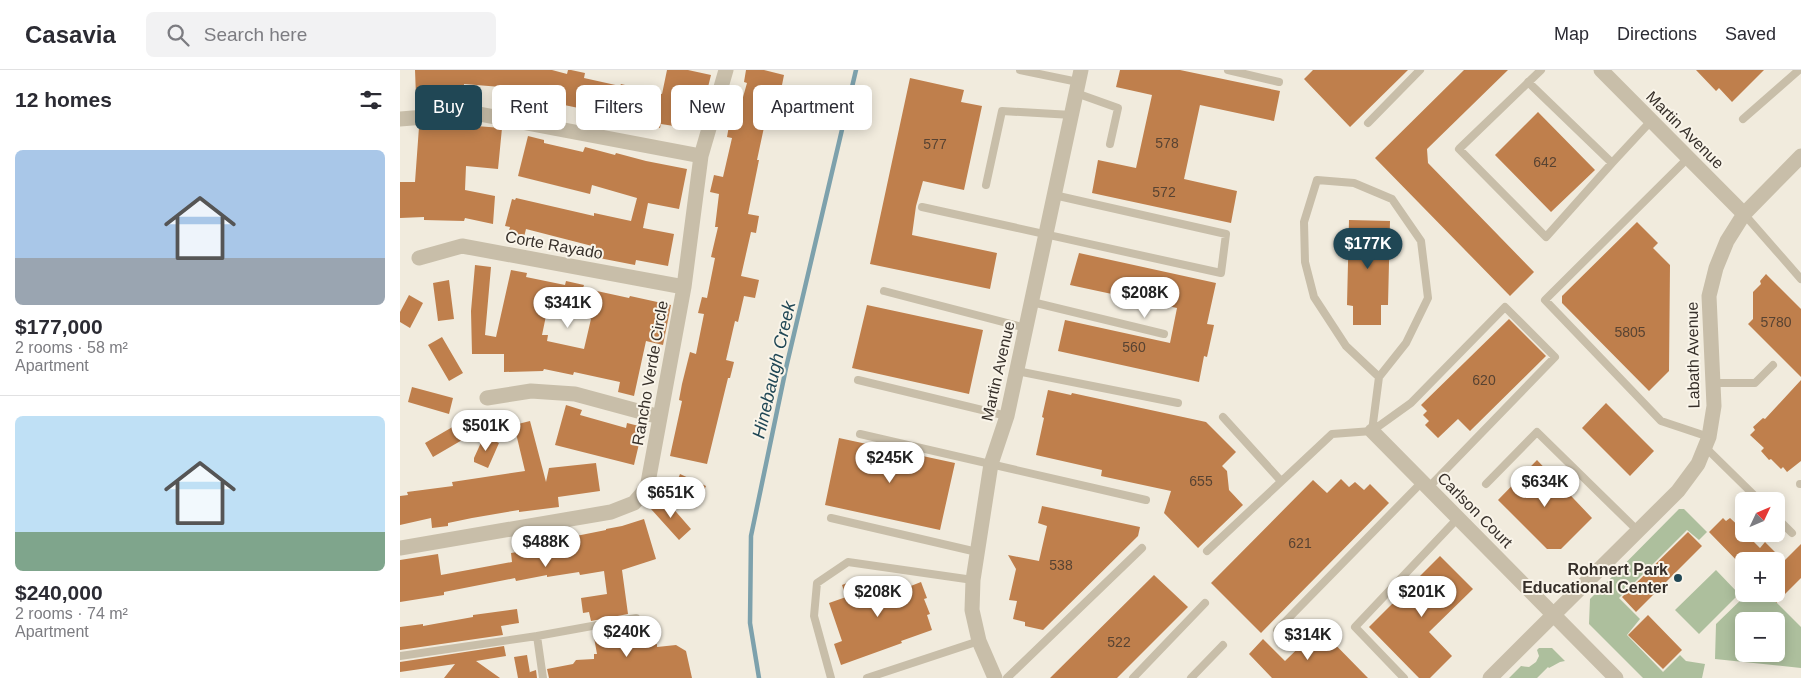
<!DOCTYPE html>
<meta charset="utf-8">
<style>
body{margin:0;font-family:Arial,sans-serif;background:#f2f2f3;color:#2b2b33;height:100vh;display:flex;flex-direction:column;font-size:19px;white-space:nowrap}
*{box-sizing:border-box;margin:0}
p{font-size:16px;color:#7c7c81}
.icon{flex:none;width:28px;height:28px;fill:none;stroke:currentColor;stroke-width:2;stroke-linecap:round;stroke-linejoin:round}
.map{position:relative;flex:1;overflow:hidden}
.drawer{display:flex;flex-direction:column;background:#fff;width:400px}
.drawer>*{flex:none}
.banner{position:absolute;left:15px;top:15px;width:475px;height:45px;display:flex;gap:10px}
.needle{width:32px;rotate:46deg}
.tools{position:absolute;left:1335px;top:422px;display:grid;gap:10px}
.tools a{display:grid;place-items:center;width:50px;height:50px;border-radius:8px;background:#fff;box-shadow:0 2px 12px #0003;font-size:25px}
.price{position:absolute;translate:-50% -42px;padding:0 11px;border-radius:18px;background:#fff;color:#222;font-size:16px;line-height:32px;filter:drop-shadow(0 1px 2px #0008)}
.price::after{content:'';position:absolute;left:50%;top:30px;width:15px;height:11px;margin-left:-8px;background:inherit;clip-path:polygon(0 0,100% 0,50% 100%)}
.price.current{background:#204755;color:#fff}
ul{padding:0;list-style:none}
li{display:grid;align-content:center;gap:10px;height:265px;padding:0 15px}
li+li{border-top:1px solid #e1e1e2}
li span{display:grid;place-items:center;height:155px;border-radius:8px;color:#555}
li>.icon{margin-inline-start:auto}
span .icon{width:90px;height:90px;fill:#fffc;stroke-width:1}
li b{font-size:21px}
h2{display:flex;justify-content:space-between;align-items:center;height:60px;padding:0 15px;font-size:21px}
.tag{padding:0 18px;border-radius:8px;background:#fff;box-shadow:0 2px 12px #0003;font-size:18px;line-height:45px}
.tag.current{background:#204755;color:#fff}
header{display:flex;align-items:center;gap:30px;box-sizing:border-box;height:70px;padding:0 25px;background:#fff;border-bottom:1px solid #e1e1e2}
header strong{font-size:24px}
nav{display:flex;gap:28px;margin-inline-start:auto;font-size:18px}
.search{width:350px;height:45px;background:#f2f2f3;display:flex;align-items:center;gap:12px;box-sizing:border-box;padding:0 18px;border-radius:8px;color:#7c7c81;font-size:19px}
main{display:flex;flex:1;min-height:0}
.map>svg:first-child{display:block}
.green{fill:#adbf9d;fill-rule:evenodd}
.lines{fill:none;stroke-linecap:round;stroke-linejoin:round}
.stream{stroke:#7da1ac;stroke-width:4.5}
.building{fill:#bf7f4c;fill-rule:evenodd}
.lane{stroke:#c8bea9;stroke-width:8}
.street{stroke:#c8bea9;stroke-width:15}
.poi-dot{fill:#204755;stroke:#f9f4e9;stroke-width:2}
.labels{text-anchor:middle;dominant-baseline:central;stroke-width:4;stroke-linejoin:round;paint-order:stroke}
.number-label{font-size:14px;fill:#584332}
.street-label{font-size:16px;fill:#362f29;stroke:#f9f4e9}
.poi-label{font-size:16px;font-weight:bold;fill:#362f29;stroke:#f9f4e9;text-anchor:end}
.water-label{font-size:18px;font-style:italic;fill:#204755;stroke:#f9f4e9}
</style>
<header>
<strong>Casavia</strong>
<div class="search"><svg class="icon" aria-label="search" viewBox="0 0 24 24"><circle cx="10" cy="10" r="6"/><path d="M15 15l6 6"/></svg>Search here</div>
<nav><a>Map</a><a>Directions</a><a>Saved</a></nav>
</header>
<main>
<section class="drawer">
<h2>12 homes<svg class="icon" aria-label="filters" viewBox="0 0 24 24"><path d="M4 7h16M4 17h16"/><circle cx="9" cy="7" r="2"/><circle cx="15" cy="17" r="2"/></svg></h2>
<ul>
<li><span style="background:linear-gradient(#a9c7e8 70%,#9aa5b1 0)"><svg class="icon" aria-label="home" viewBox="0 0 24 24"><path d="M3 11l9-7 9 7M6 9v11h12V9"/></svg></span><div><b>$177,000</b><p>2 rooms · 58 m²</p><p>Apartment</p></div></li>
<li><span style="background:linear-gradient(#bfe0f5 75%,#7fa58c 0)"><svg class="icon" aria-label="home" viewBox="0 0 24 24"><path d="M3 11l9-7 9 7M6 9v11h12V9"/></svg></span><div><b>$240,000</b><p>2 rooms · 74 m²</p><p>Apartment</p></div></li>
</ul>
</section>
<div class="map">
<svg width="1401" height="608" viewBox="0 0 1401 608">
<rect width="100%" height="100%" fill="#f1ebdd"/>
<path class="green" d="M1279 439H1284L1307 462 1299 470 1287 460 1219 528 1240 549 1227 565 1263 602 1280 585 1286 591 1305 594 1302 608H1243L1189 554 1190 529Z
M1316 500 1339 524 1299 564 1275 540Z
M1368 524 1401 557V598L1315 589 1316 554 1346 525ZM1344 551H1376V584H1344Z
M1139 578H1152L1165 591 1160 592 1149 598 1148 597 1137 608H1109L1121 596 1129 597 1136 592 1139 586 1137 580Z"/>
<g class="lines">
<path class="stream" d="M359 608 350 553 351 466 386 298 456 0"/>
</g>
<path class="building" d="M15 0H152L167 4 168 0H171L185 3 184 8 220 16 221 14 262 24 267 0H288L311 5 307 21 301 19 293 59 261 54 260 58 228 51V54L204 48 203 51 187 47 188 40 150 32 148 40 98 30 101 17 64 14V24L33 23V26L16 27Z
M346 0H364L384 5 381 20 386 21 377 51 366 48 357 90H359L348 144 359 146 356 163 351 162 341 206 359 210 355 228 344 226 338 252 335 251 326 290 334 292 330 308H328L307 394 270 386 282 331 279 330 282 314 290 282 296 284 304 244 298 243 302 227 307 228 315 188 311 187 318 157H315L319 124 310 122 314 105 323 107 332 68 327 67 330 50 336 52 347 13 344 12Z
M720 0H780L880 21 874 51 800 35 784 109 837 121 831 153 692 123 698 90 736 98 752 25 716 17Z
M913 0H1008L950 57 904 9Z
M1064 0H1108L1027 79 1028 93 1134 202 1110 226 975 88Z
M1296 0H1364L1332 32 1319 18 1316 21Z
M510 8 564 20 561 32 582 36 564 120 523 111 516 136 512 165 597 183 590 219 470 194Z
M1138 42 1195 100 1151 142 1095 85Z
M50 54 102 58 98 99 66 96 65 120 95 126 93 154 65 148 64 151 24 150V147L0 148V112H15L19 57Z
M128 66 144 70V73L183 82 185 77 215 85 216 83 246 91 287 99 279 139 248 133 243 158 274 164 268 196 236 190 235 195 194 187 196 177 126 159 124 167 108 164 110 157 105 156 112 129 115 130 116 128 194 146V143L231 151 237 128 192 115 190 124 118 106Z
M949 150 990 151 988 235H981V255H953V236L947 235Z
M1237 152 1258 173 1253 178 1270 195 1269 301 1249 321 1162 233V226Z
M679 183 816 213 807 254 814 255 807 287 804 286 799 312 658 281 665 250 770 273 777 238 670 215Z
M75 195 91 197 85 265 96 267 111 200 127 203 126 207 165 215 166 211 184 215 183 218 229 228 230 226 271 235 263 275 246 271 234 326 218 322 220 312 174 302 173 305 144 299 143 301 104 302V284H72L71 241ZM147 241 191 249 184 279 147 271 148 265H142Z
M1366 204 1401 239V307L1348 254 1353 249V222L1361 214 1360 211Z
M49 210 54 249 38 251 33 213Z
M9 225 23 233 10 258 0 252V242Z
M467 235 583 260 569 324 452 298Z
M1109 249 1146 286 1070 361 1058 349 1038 368 1025 355 1029 351 1023 345 1027 341 1021 335Z
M42 267 63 303 49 311 28 275Z
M1401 310V391L1387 402 1383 397 1381 399 1371 389 1369 390 1361 381 1364 378 1350 365 1355 360 1353 357 1363 348 1365 349Z
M12 317 53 328 49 344 8 332Z
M648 320 671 325 672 323 806 352 836 382 822 396 827 401 829 420 843 435 798 478 764 443 771 421 701 406 702 400 636 385 644 348 642 347Z
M1206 333 1254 381 1230 406 1182 358Z
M166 335 182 340 180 345 226 358 227 353 243 357 234 395 155 375Z
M130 351 146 412 149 398 196 393 200 421 158 427 159 437 119 442V440L72 448 48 453V456L32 458 31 448 0 455V426L8 425 7 422 53 416 52 412 125 401 114 355Z
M61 352 69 366 33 387 25 373Z
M84 366 99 373 88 398 74 392V388Z
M439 368 555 393 540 460 425 435Z
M1137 390 1192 448 1161 479H1147L1098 430Z
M280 404 306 416 296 438 268 424 274 419Z
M941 409 949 417 955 412 964 420 970 414 989 433 861 563 811 513 913 410 927 423Z
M264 428 291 459 279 470 251 439Z
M642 436 740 457 738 466 643 560 625 556V552L613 549 617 531 609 530 616 499 608 485 639 491 647 456 638 453Z
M1323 448 1326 451 1330 448 1344 461V464H1346L1360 478 1365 472 1384 491 1401 474V508L1376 533V491H1344V498L1309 462Z
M244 449 256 489 222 500 228 544 191 551 189 542 183 543 181 528 207 524 204 501 180 505 179 502 147 507V505L116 511 115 508 44 522V525L0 532V490L38 484 41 505 112 492 111 483 142 478 141 473 206 460V459L222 456Z
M1288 462 1302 476 1236 542 1222 527Z
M1040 486 1073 519 1029 562 1052 586 1030 608H1019L969 557Z
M754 505 788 537 717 608H650Z
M460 508 462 516 480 510 483 517 501 511 503 519 521 512 527 528 524 529 530 544 527 545 532 560 501 571 502 573 441 595 434 574 442 571 429 533 446 527 442 515Z
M117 539 119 553 101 556 103 565 0 580V557L23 554V556L73 547V545Z
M1248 545 1282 580 1263 599 1228 565Z
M241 551 245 576 257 574V577L276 575 286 581 292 608H149L147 599 173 594 176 590 194 589V584H197L193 562 237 554Z
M919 558 968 608H872L849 584 863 569 885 591Z
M104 576 106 586 76 591 100 608H44L55 594 0 602V592Z
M127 585 130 603V602L136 600 137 608H118L114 587Z"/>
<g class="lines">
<path class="lane" d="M620 0 678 12
M828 0 879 12
M1128 12 1212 93 1146 167 1059 79 1141 0
M676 23 718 38 710 74
M1343 49 1399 0
M968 53 1020 0
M1288 88 1145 230 1261 351 1309 367
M1212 93 1251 51
M586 115 602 41 672 45
M522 137 821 203 826 164 654 125
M1344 144 1401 209
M484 221 626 258
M632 232 764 264
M617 301 778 333
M458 310 607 346
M1312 313H1355L1373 295
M823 347 881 411
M972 361 979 307 1006 273 1028 228 1021 171 992 129 954 113 917 110 904 152 905 192 914 227 946 276 979 307
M460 364 746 430
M1305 377 1360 431
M1086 414 1137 362 1238 461
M1400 414H1401
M1376 447 1392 463
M431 448 577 482
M807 481 932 364 972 361 1011 333 1105 237 1155 287 1028 418
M877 560 1022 412
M137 566 236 548
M0 586 137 566 143 608
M431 608 414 546 417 513 448 492 573 510
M467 608 579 571
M607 608 742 478
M733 608 805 533
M791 608 823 575
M1004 608 955 557 1058 448"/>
<path class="street" d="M1201 0 1344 144
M0 49 74 43 301 86
M19 188 62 176 284 217
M87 328 131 321 175 324 260 347
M972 361 1216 608
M0 478 211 442 234 433 247 418 284 217 301 86 326 0
M595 608 579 571 572 540 573 510 591 394 607 346 681 0
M1090 608 1278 421 1298 394 1309 367 1314 336 1309 226 1316 198 1327 171 1344 144 1401 86"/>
</g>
<circle class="poi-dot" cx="1278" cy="508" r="5"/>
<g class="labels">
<g class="number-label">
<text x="767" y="73">578</text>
<text x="535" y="74">577</text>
<text x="1145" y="92">642</text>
<text x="764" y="122">572</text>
<text x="1376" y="252">5780</text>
<text x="1230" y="262">5805</text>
<text x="734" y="277">560</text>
<text x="1084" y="310">620</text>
<text x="801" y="411">655</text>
<text x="900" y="473">621</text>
<text x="661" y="495">538</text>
<text x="719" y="572">522</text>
</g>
<g class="street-label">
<text transform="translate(1285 60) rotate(45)">Martin Avenue</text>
<text transform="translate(154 175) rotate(10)">Corte Rayado</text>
<text transform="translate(1293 285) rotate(-91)">Labath Avenue</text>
<text transform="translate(598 301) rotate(-77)">Martin Avenue</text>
<text transform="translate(250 303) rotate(-80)">Rancho Verde Circle</text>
<text transform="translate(1075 440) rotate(45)">Carlson Court</text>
</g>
<g class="poi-label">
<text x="1268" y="499">Rohnert Park<tspan x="1268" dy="18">Educational Center</tspan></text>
</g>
<g class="water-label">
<text transform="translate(374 300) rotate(-77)">Hinebaugh Creek</text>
</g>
</g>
</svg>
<div class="tools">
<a><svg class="needle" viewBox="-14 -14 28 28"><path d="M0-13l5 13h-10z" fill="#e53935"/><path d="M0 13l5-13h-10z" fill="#7c7c81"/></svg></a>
<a>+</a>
<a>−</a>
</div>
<b class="price current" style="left:968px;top:200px">$177K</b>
<b class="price" style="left:745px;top:249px">$208K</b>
<b class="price" style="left:168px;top:259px">$341K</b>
<b class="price" style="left:86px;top:382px">$501K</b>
<b class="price" style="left:490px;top:414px">$245K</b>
<b class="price" style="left:1145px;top:438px">$634K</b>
<b class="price" style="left:271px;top:449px">$651K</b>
<b class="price" style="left:146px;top:498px">$488K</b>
<b class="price" style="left:478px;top:548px">$208K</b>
<b class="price" style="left:1022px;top:548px">$201K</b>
<b class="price" style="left:227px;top:588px">$240K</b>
<b class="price" style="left:908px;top:591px">$314K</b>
<div class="banner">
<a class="tag current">Buy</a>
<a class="tag">Rent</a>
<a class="tag">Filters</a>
<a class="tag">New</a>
<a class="tag">Apartment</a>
</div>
</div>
</main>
